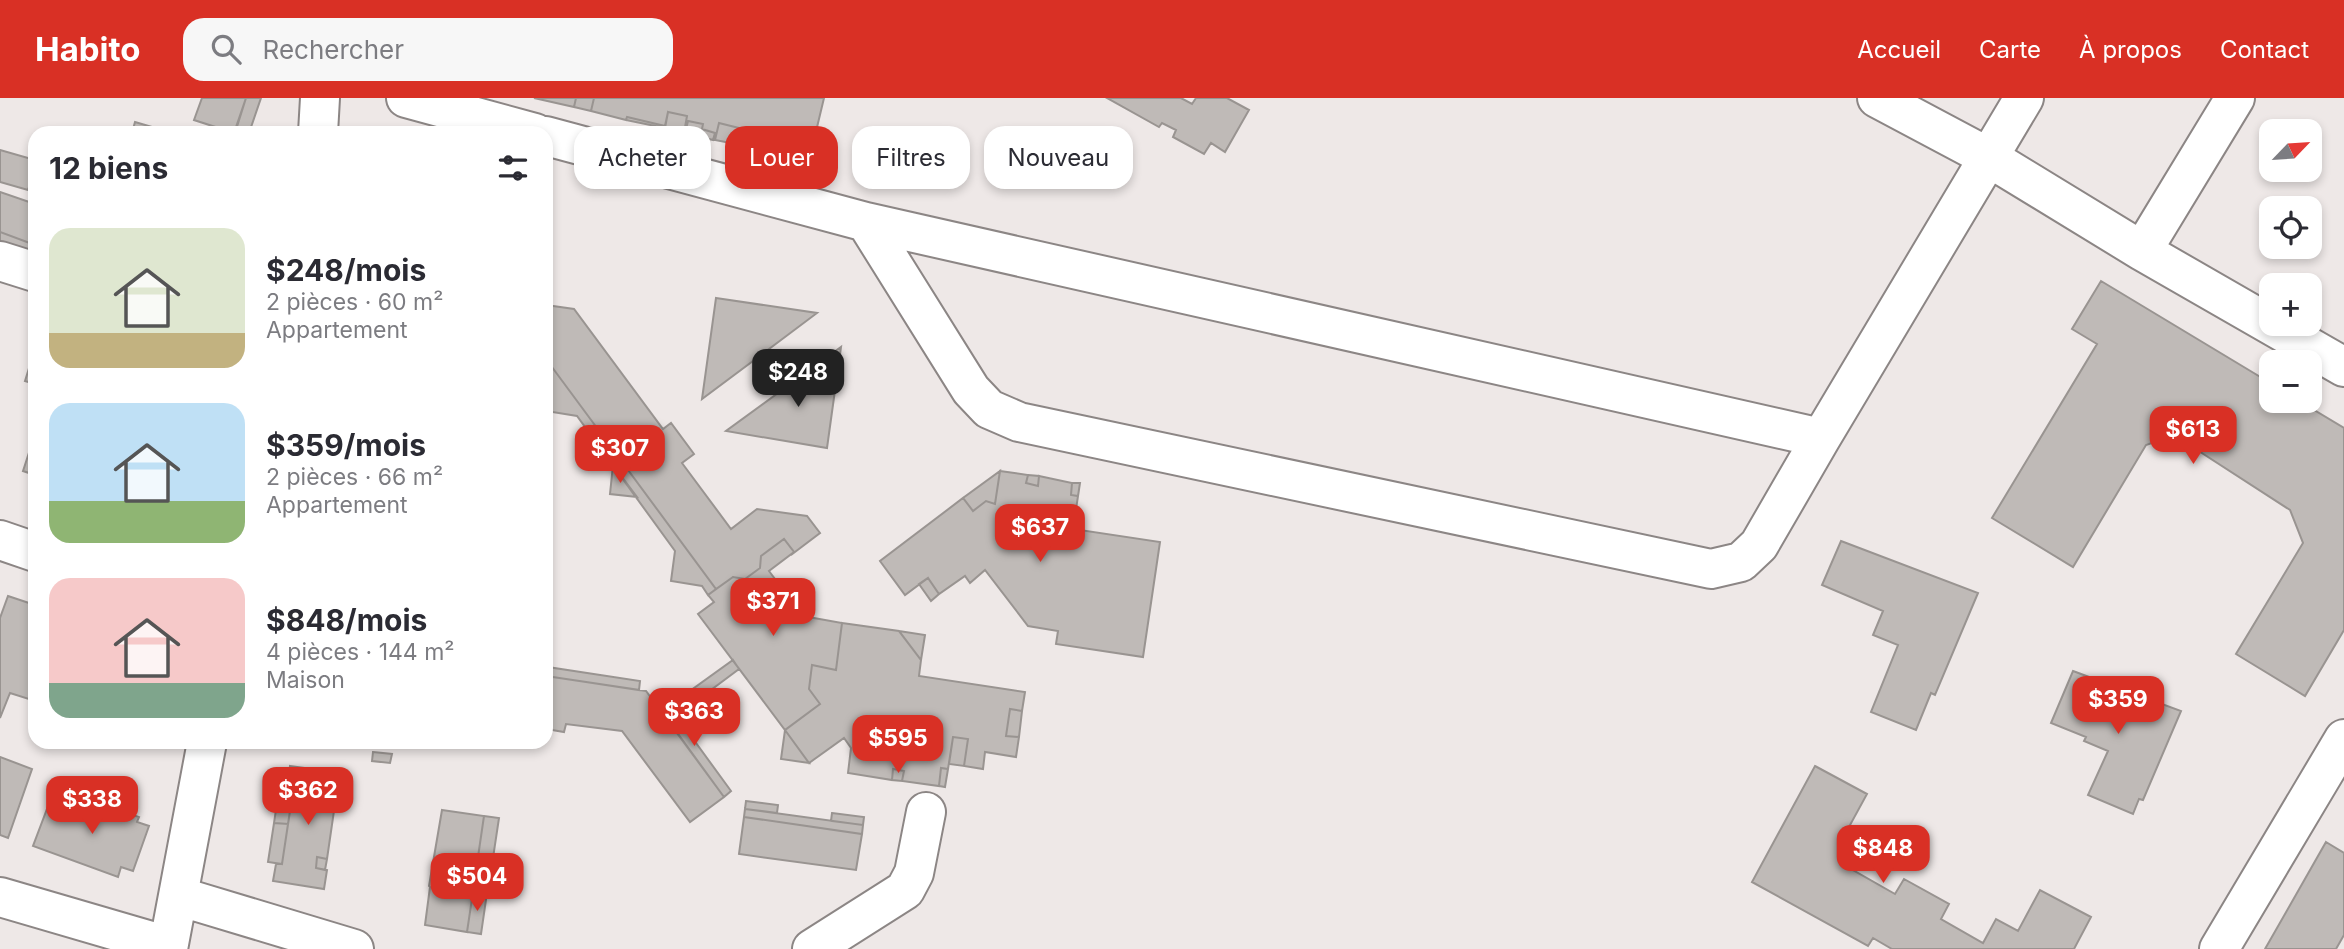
<!DOCTYPE html>
<html lang="fr">
<meta charset="utf-8">
<style>
body{margin:0;font-family:Inter,sans-serif;background:#f7f7f7;color:#2b2b33;height:100vh;display:flex;flex-direction:column;font-size:26px;white-space:nowrap}
*{box-sizing:border-box;margin:0}
p{font-size:23px;color:#7c7c81}
.icon{flex:none;width:38px;height:38px;fill:none;stroke:currentColor;stroke-width:2;stroke-linecap:round;stroke-linejoin:round}
.map{position:relative;flex:1;overflow:hidden}
.panel{position:absolute;left:28px;top:28px;width:525px;height:623px;display:flex;flex-direction:column;background:#fff;border-radius:21px;box-shadow:0 4px 10px #0003}
.panel>*{flex:none}
.top-card{position:absolute;left:574px;top:28px;width:665px;height:63px;display:flex;gap:14px}
.needle{width:46px;rotate:65deg}
.tools{position:absolute;left:2259px;top:21px;display:grid;gap:14px}
.tools a{display:grid;place-items:center;width:63px;height:63px;border-radius:14px;background:#fff;box-shadow:0 4px 10px #0003;font-size:35px}
.price{position:absolute;translate:-50% -60px;padding:0 16px;border-radius:14px;background:#d93025;color:#fff;font-size:23px;line-height:46px;filter:drop-shadow(0 2px 4px #0008)}
.price::after{content:'';position:absolute;left:50%;top:42px;width:21px;height:16px;margin-left:-10px;background:inherit;clip-path:polygon(0 0,100% 0,50% 100%)}
.price.current{background:#222;color:#fff}
ul{padding:0;list-style:none}
li{display:flex;align-items:center;gap:21px;height:175px;padding:0 21px}
li span{display:grid;place-items:center;flex:none;width:196px;height:140px;border-radius:21px;color:#555}
li>.icon{margin-inline-start:auto}
span .icon{width:84px;height:84px;fill:#fffc;stroke-width:1}
li b{font-size:30px}
h2{display:flex;justify-content:space-between;align-items:center;height:84px;padding:0 21px;font-size:30px}
.tag{padding:0 24px;border-radius:21px;background:#fff;box-shadow:0 4px 10px #0003;font-size:24px;line-height:63px}
.tag.current{background:#d93025;color:#fff}
header{display:flex;align-items:center;gap:42px;box-sizing:border-box;height:98px;padding:0 35px;background:#d93025;color:#fff}
header strong{font-size:33px}
nav{display:flex;gap:38px;margin-inline-start:auto;font-size:24px}
.search{width:490px;height:63px;background:#f7f7f7;display:flex;align-items:center;gap:18px;box-sizing:border-box;padding:0 24px;border-radius:21px;color:#7c7c81;font-size:26px}
.map>svg:first-child{display:block}
.building{fill:#bfbab7;stroke:#999491;stroke-width:2}
.lines{fill:none;stroke-linecap:round;stroke-linejoin:round}
.minor-casing{stroke:#8c8685;stroke-width:42}
.minor{stroke:#fff;stroke-width:38}
</style>
<header>
<strong>Habito</strong>
<div class="search"><svg class="icon" aria-label="search" viewBox="0 0 24 24"><circle cx="10" cy="10" r="6"/><path d="M15 15l6 6"/></svg>Rechercher</div>
<nav><a>Accueil</a><a>Carte</a><a>À propos</a><a>Contact</a></nav>
</header>
<div class="map">
<svg width="2344" height="851" viewBox="0 0 2344 851">
<rect width="100%" height="100%" fill="#eee8e7"/>
<path class="building" d="M202 0H246L234 35 194 22Z
M246 0H261L249 35H235Z
M534 0H576L574 9Z
M576 0H594L591 13 574 9Z
M594 0H824L813 46 795 42 791 59 736 45 739 30 719 25 715 42V35L702 31 703 26 688 23 684 35 687 18 668 14 665 28 627 19 626 22 591 13Z
M1107 0H1181L1192 6 1196 0H1227L1249 12 1225 54 1211 45 1204 56 1173 39 1176 32 1162 25 1159 29Z
M668 14 687 18 684 35 665 30Z
M627 19 665 28V30L626 22Z
M688 23 703 26 702 31 715 35 713 42 685 35Z
M135 24 169 34V35H132Z
M719 25 739 30 736 46 715 42Z
M795 42 813 46 810 64 791 59Z
M0 52 35 62V70L28 92 0 84Z
M0 94 35 106V147L0 134Z
M0 134 35 147V158L0 155Z
M2101 183 2272 286V303H2299L2344 330V532L2305 598 2236 556 2303 445 2290 412 2174 337 2146 347 2073 469 1992 420 2097 246 2072 231Z
M716 200 817 215 702 301Z
M546 207 574 211 663 331 671 325 694 356 682 365 731 431 757 411 807 418 820 435 791 457 794 454 784 441 761 458 760 470 745 481 733 479 716 491 546 261Z
M841 249 827 350 726 333 823 262Z
M546 261 716 491 708 497 702 488 671 483 675 453 577 318 546 313 549 280 546 276Z
M30 267 35 268V286L25 283Z
M35 336V377L23 373Z
M613 367 637 399 610 396Z
M1000 373 995 406 986 403 973 413 963 400Z
M1000 373 1028 377 1026 385 1038 388 1039 378 1072 385 1071 397 1078 398 1073 431 1160 444 1143 559 1056 546 1058 533 1028 528 985 472 970 485 965 478 939 496 928 480 905 497 880 463 963 400 973 413 986 403 995 406Z
M1028 377 1039 378 1038 388 1026 385Z
M1072 385H1080L1078 398 1071 397Z
M784 441 794 454 769 473 803 518 842 525 836 572 812 567 809 591 820 606 785 632 698 516 714 504 708 497 733 479 745 481 760 470 761 458Z
M1841 443 1978 495 1935 597 1931 595 1916 632 1871 614 1898 547 1873 537 1883 513 1822 487Z
M928 480 939 496 931 503 919 486Z
M8 498 35 507V603L10 595 0 620V520Z
M842 525 899 533 921 562 919 578 1025 594 1022 613 1010 611 1006 638 1019 639 1016 659 985 654 983 671 964 668 968 641 953 639 948 671 941 670 939 688 902 683 904 673 893 671 892 682 848 675 851 650 844 640 809 665 785 632 820 606 809 591 812 567 836 572Z
M899 533 925 537 921 562Z
M733 562 739 571 676 618 669 608Z
M546 566 548 569 640 583 639 592 546 578Z
M2073 573 2181 613 2143 702 2139 701 2133 716 2088 697 2108 653 2084 643 2086 639 2051 625Z
M546 578 646 593 724 699 690 724 622 633 566 626 564 634 546 631Z
M664 601 731 693 724 699 657 607Z
M1010 611 1022 613 1019 639 1006 638Z
M785 632 809 665 781 661Z
M953 639 968 641 964 668 949 666Z
M373 654 392 656 390 665 372 663Z
M0 659 32 671 8 740 0 737Z
M290 668 342 675 339 694 328 692 326 703 335 706 327 761 317 759 316 770 327 772 324 791 273 783 276 766H282L294 687 288 685Z
M1815 668 1867 696 1844 738 1865 749 1853 772 1895 796 1904 781 1949 806 1941 821 1983 845 1996 821 2018 833 2040 792 2091 819 2074 851H1892L1873 840 1868 848 1752 784Z
M941 670 948 671 945 689 939 688Z
M893 671 904 673 902 683 892 682Z
M280 685 294 687 288 726 274 725Z
M328 692 337 694 335 706 326 703Z
M66 695 95 706 92 717 105 722 110 709 139 719 137 724 149 728 133 773 121 769 118 779 33 748 50 703 62 707Z
M746 703 778 707 777 715 745 711Z
M745 711 863 727 862 736 744 719Z
M442 712 484 718 478 759 486 760 481 795 473 794 467 834 425 827 430 789 429 788Z
M832 715 864 719 863 727 831 723Z
M484 718 499 720 493 760 478 759Z
M744 719 862 736 856 772 739 756Z
M274 725 288 726 282 766 268 764Z
M2326 744 2344 755V837L2336 851H2265Z
M317 759 327 761 325 772 316 770Z
M473 794 487 795 481 836 467 834Z"/>
<g class="lines">
<g class="minor-casing">
<path id="minor" d="M406 0 535 35
M1877 0 1988 59 2142 153 2344 269
M318 35 320 0
M546 38 866 124 1821 340 2024 0
M866 124 971 292 989 311 1019 324 1711 471 1741 464 1759 447 1821 340
M2142 153 2235 0
M0 163 35 174
M0 442 35 454
M178 798 354 851
M0 799 168 848
M168 851 207 644
M812 851 905 792 914 775 926 714
M2219 851 2344 641"/>
</g>
<use href="#minor" class="minor"/>
</g>
</svg>
<div class="tools">
<a><svg class="needle" viewBox="-14 -14 28 28"><path d="M0-13l5 13h-10z" fill="#e53935"/><path d="M0 13l5-13h-10z" fill="#7c7c81"/></svg></a>
<a><svg class="icon" aria-label="locate" viewBox="0 0 24 24"><circle cx="12" cy="12" r="6"/><path d="M12 2v4M12 18v4M2 12h4M18 12h4"/></svg></a>
<a>+</a>
<a>−</a>
</div>
<b class="price current" style="left:798px;top:311px">$248</b>
<b class="price" style="left:2193px;top:368px">$613</b>
<b class="price" style="left:620px;top:387px">$307</b>
<b class="price" style="left:1040px;top:466px">$637</b>
<b class="price" style="left:773px;top:540px">$371</b>
<b class="price" style="left:2118px;top:638px">$359</b>
<b class="price" style="left:694px;top:650px">$363</b>
<b class="price" style="left:898px;top:677px">$595</b>
<b class="price" style="left:308px;top:729px">$362</b>
<b class="price" style="left:92px;top:738px">$338</b>
<b class="price" style="left:1883px;top:787px">$848</b>
<b class="price" style="left:477px;top:815px">$504</b>
<div class="top-card">
<a class="tag">Acheter</a>
<a class="tag current">Louer</a>
<a class="tag">Filtres</a>
<a class="tag">Nouveau</a>
</div>
<section class="panel">
<h2>12 biens<svg class="icon" aria-label="filters" viewBox="0 0 24 24"><path d="M4 7h16M4 17h16"/><circle cx="9" cy="7" r="2"/><circle cx="15" cy="17" r="2"/></svg></h2>
<ul>
<li><span style="background:linear-gradient(#dfe7d0 75%,#c2b280 0)"><svg class="icon" aria-label="home" viewBox="0 0 24 24"><path d="M3 11l9-7 9 7M6 9v11h12V9"/></svg></span><div><b>$248/mois</b><p>2 pièces · 60 m²</p><p>Appartement</p></div></li>
<li><span style="background:linear-gradient(#bfe0f5 70%,#8fb573 0)"><svg class="icon" aria-label="home" viewBox="0 0 24 24"><path d="M3 11l9-7 9 7M6 9v11h12V9"/></svg></span><div><b>$359/mois</b><p>2 pièces · 66 m²</p><p>Appartement</p></div></li>
<li><span style="background:linear-gradient(#f6c9c9 75%,#7fa58c 0)"><svg class="icon" aria-label="home" viewBox="0 0 24 24"><path d="M3 11l9-7 9 7M6 9v11h12V9"/></svg></span><div><b>$848/mois</b><p>4 pièces · 144 m²</p><p>Maison</p></div></li>
</ul>
</section>
</div>
